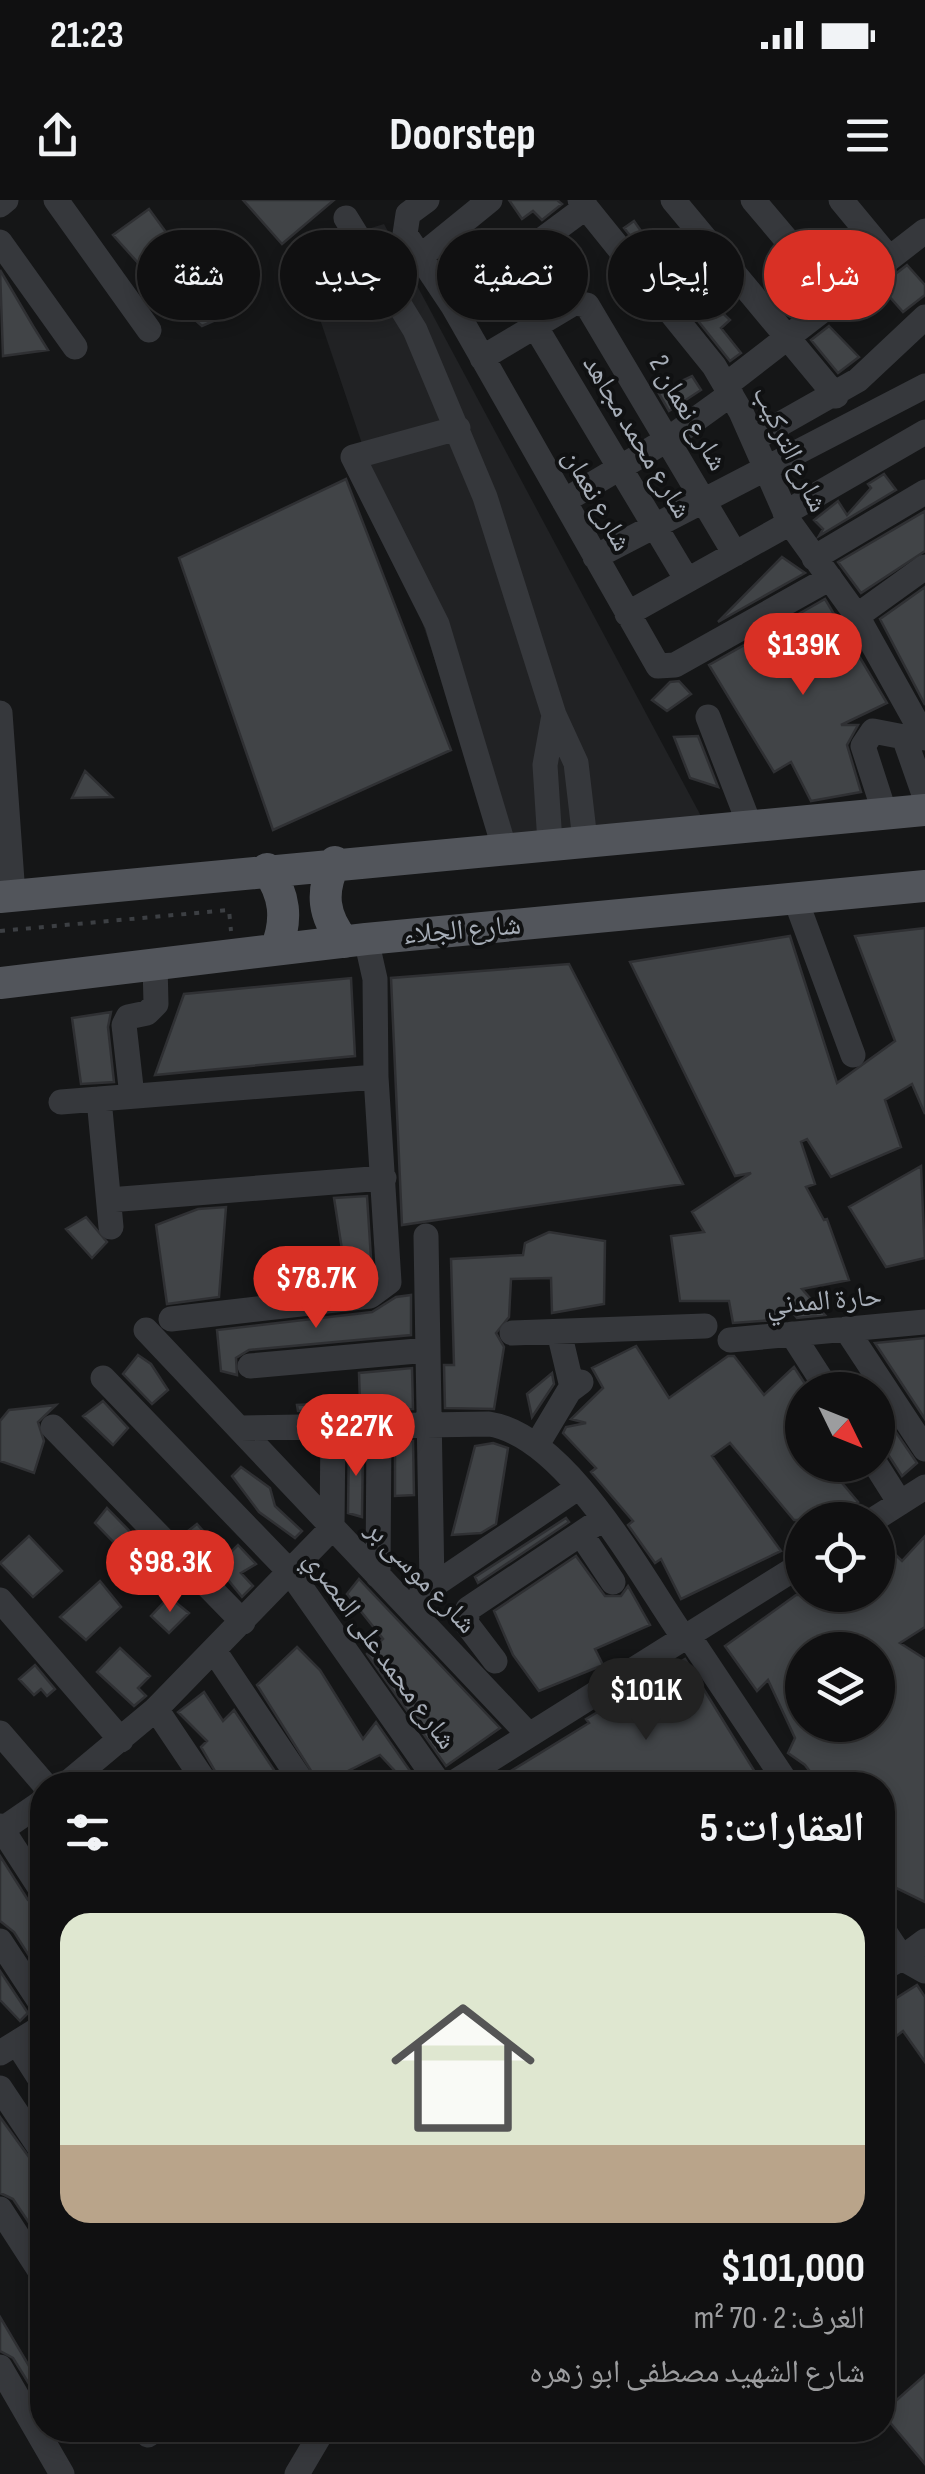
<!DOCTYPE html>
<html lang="ar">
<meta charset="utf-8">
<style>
body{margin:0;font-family:"Sofia Sans Condensed","Noto Naskh Arabic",sans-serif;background:#19191a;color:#f1f3f6;direction:rtl;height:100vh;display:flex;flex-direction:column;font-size:38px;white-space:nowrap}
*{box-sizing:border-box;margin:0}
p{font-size:32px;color:#9c9d9f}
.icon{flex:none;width:55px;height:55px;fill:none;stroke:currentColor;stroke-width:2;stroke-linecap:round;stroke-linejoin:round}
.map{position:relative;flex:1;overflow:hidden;direction:ltr}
.panel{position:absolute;left:30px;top:1572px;width:865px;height:670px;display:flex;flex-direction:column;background:#101011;border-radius:40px;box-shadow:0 5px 15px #0003,0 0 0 2px #303031;direction:rtl}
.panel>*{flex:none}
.top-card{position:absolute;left:30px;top:30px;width:865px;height:90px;direction:rtl;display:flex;gap:20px}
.needle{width:65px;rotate:133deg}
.tools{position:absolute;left:785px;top:1172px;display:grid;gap:20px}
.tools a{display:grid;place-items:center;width:110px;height:110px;border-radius:50%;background:#101011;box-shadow:0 5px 15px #0003,0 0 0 2px #303031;font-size:50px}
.price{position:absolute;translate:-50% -85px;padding:0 22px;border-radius:35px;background:#d93025;color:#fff;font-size:32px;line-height:65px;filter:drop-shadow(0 2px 5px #0008)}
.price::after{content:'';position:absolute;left:50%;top:60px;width:30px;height:22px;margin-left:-15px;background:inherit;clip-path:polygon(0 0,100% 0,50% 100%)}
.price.on{background:#222;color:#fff}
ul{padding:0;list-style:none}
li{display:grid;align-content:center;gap:20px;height:530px;padding:0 30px}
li+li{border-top:2px solid #303031}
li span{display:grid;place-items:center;height:310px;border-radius:30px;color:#555}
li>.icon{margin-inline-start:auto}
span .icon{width:180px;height:180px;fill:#fffc;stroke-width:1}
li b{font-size:42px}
h2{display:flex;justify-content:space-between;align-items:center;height:120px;padding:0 30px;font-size:42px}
.tag{padding:0 35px;border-radius:45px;background:#101011;box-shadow:0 5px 15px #0003,0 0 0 2px #303031;font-size:35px;line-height:90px}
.tag.on{background:#d93025;color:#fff}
.status{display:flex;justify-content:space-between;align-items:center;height:70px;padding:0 50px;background:#101011;direction:ltr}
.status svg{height:28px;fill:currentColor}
header{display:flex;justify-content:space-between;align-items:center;height:130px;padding:0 30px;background:#101011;font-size:45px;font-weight:700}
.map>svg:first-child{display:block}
.built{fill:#212224}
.building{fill:#414447;stroke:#2f3033;stroke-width:2.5;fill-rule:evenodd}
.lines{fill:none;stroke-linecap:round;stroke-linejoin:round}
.path{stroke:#3c3f43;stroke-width:4;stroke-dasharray:5 8;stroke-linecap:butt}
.minor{stroke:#36383c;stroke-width:25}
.major{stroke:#52555b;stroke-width:32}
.labels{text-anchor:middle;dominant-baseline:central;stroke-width:8;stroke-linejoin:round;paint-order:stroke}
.street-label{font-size:28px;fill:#a7aeb8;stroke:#101112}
</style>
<div class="status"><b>21:23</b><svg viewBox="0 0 49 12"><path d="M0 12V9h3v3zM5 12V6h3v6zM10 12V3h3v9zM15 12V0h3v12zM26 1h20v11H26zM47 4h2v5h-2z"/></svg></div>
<header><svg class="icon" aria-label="menu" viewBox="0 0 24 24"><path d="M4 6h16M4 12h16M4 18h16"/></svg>Doorstep<svg class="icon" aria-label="share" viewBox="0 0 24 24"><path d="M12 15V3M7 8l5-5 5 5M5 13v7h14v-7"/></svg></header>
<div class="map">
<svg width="925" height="2274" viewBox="0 0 925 2274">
<rect width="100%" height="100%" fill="#151617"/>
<path class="built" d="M384 24 709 631 499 650 297 51Z"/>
<path class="building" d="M243 0H334L282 44Z
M509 0H557L562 4 542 20 533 11 522 19Z
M149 9 179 50 148 74 113 35Z
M634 21 657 54 665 49 688 84 698 77 710 92 704 95 730 120 721 128 741 153 730 161 624 28Z
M907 65 925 85V95L903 112 880 86Z
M0 70 33 126 48 150 3 156Z
M194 78 225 116 202 126 168 96Z
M829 126 859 157 838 173 811 140Z
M692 176 701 190 669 211 658 192Z
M884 274 896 290 819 336 823 329 814 320 838 301 847 315 871 288 868 284Z
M346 279 451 550 273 630 179 358Z
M925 311V351L861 393 838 362Z
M782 357 805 373 718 422Z
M925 387V505L880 419Z
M825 399 887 503 841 525H858L847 545 861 592 811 601 791 562 774 572 709 465Z
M679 481 691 494 667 511 652 500 670 482Z
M698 536 718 587 690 578 674 537Z
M85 571 112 597 72 598Z
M925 728V914L912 884 885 900 901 947 831 977 807 939 801 942 815 984 806 987 824 1020 827 1019 849 1080 802 1089 825 1115 797 1118 789 1108 774 1120 733 1123 729 1101H680L671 1036 704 1032 692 1012 751 973 735 976 630 762 790 736 837 883 895 841 855 736Z
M569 764 683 984 402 1025 391 778Z
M351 778 355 856 155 875 184 794Z
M111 812 108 827 114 882 81 884 72 818Z
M921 966 925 1058 886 1067 849 1007Z
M367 996 372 1074 347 1082 334 998Z
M226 1007 219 1097 167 1104 156 1025 198 1009Z
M86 1017 107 1042 92 1058 66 1029Z
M549 1032 605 1041 604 1104 552 1113 551 1078 511 1079 509 1117 496 1133 504 1147 494 1209 445 1208 444 1165H454L451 1059 523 1055 525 1043Z
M411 1095V1135L249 1150 236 1158 237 1175 221 1171 217 1130 372 1112 396 1097Z
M925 1138V1219L875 1143Z
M636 1146 669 1198 728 1156H734L764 1195 794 1167 809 1190H802V1265H827L858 1302 831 1320H794L730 1243 712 1256 781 1351 681 1399 661 1359 655 1363 628 1325 633 1321 591 1272 596 1268 563 1233 566 1227 586 1223 571 1219 603 1188 592 1168Z
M138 1155 151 1164 168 1190 152 1204 123 1174Z
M412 1168 413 1209 298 1211 297 1205 360 1202 359 1173Z
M552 1173 554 1184 532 1217 527 1194Z
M103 1201 128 1228 113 1245 83 1216Z
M56 1205 38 1222 44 1241 34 1273 0 1261V1221L9 1210Z
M878 1206 917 1263 902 1276 889 1256 878 1249Z
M413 1241 414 1295 395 1296V1242Z
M349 1242H363L362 1317 348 1313Z
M493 1243 508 1248 496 1324 481 1333 452 1335 475 1246Z
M241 1267 270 1288 275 1306 302 1331 295 1338 259 1312 232 1276Z
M107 1308 145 1347 129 1358 95 1323Z
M566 1318 569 1322 478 1383 475 1377Z
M197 1324 226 1357 238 1345 256 1364 241 1373 253 1386 242 1397 188 1331Z
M29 1336 62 1371 33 1397 0 1363Z
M925 1336V1427L900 1443 925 1459V1702L894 1687 882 1672V1585H820L805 1565 788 1553 795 1538 768 1480 757 1491 725 1446 796 1395H878V1338L902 1361ZM802 1450H878V1525H802Z
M576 1356 605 1396H621L628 1386 650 1425 595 1449 603 1465 539 1491 513 1455 494 1411Z
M359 1379 500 1528 446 1566 367 1454 383 1439 347 1394Z
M100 1381 121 1407 86 1440 60 1417Z
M169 1397 189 1413 169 1433 151 1416Z
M297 1447 320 1470 363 1539 376 1522 415 1578 408 1585 380 1555 320 1585 257 1485Z
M120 1448 150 1476 138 1488 146 1496 134 1506 97 1472Z
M685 1459 763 1585H488L589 1523 586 1519Z
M35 1465 55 1489 47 1496 41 1489 34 1495 19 1479Z
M204 1492 223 1521 234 1510 284 1585H223L201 1547 207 1541 178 1512Z
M0 1656 28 1700 42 1707V1776L14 1732 0 1721Z
M0 1771 28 1813 20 1821 0 1800Z
M917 1785 925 1797V1862L903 1831 882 1847V1807Z
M0 1917 42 1975V2042L13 1999 0 1993Z
M0 2117 38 2181 31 2187 13 2158 0 2151Z
M925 2175V2264L882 2213Z"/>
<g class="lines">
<path class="path" d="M0 731 229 710 231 731"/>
<path class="minor" d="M56 0 149 130
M427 0 408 14 405 34 453 106 658 466 675 465 830 378
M580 0 714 166 741 212 790 323 857 416 925 538
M673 0 836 196
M753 0 835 97
M841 0 889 58
M0 5 6 0
M346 18 415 130 485 297 554 515 576 563 585 640
M0 42 75 147
M420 57 490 0
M453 106 586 7
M535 126 687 380
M482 158 574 103 587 105 735 354
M726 185 925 31
M458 228 353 257 437 424 504 647
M754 239 858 180 925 117
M564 301 670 238 731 194
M785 313 925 232
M595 357 925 186
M814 358 925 292
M627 414 790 323
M857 416 925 367
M0 513 13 695
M708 517 750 626
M885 614 863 546 873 531 904 537 925 597
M550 643 545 565 554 515
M795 698 853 855
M132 896 124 825 128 817 147 813 156 804 155 764
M99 899 111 1027
M61 902 376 877
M109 1000 384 978
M426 1036 432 1386
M171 1119 370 1096 389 1082 376 877 375 779 366 739
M846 1129 925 1249
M146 1130 529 1535
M559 1132 572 1187
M512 1133 705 1126
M792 1134 828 1190
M730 1140 925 1122
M250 1166 428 1150
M103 1178 290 1372 440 1585
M53 1227 243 1422
M241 1228 489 1224C567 1236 640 1375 684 1438
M538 1243 569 1191 581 1182
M876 1265 900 1303
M873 1320 925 1287
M581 1334 613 1382
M378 1376 379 1226
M421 1394 579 1287
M0 1400 121 1540
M688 1435 788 1585
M215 1452 304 1585
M495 1461 466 1423 468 1409 601 1320
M156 1509 207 1585
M0 1533 45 1585
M65 1585 156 1509 332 1328 333 1227
M450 1585 802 1364
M0 1626 42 1691
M0 1631 42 1602
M882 1728 902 1758 925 1741
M0 1741 42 1805
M882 1769 902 1758 925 1771
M17 1843 42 1882
M0 1853 42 1827
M0 1888 42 1951
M0 2009 42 2074
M0 2167 62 2274
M144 2230 148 2235
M297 2274 323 2230"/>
<path class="major" d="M335 662C320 692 323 716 344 742
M267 669C285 695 288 719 276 749
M0 697 925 610
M0 783 366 739 925 686"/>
</g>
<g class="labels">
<g class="street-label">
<text transform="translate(688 213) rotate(60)">شارع نعمان 2</text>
<text transform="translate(637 237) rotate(59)">شارع محمد مجاهد</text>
<text transform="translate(790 249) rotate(64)">شارع التركيب</text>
<text transform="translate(597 300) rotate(61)">شارع نعمان</text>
<text transform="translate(462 730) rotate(-5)">شارع الجلاء</text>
<text transform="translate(824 1101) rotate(-5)">حارة المدني</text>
<text transform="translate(421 1377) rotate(46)">شارع موسى بر</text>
<text transform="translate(380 1450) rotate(54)">شارع محمد على المصري</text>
</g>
</g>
</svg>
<div class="tools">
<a><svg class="needle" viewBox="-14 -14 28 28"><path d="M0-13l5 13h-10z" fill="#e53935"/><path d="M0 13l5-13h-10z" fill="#9c9d9f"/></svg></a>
<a><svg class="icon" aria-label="locate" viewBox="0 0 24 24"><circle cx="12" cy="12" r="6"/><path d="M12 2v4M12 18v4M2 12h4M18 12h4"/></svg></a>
<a><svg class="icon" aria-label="layers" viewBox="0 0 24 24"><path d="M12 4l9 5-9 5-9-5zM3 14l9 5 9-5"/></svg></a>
</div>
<b class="price" style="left:803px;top:498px">$139K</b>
<b class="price" style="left:316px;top:1131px">$78.7K</b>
<b class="price" style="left:356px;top:1279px">$227K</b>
<b class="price" style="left:170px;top:1415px">$98.3K</b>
<b class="price on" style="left:646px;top:1543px">$101K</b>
<div class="top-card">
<a class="tag on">شراء</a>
<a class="tag">إيجار</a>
<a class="tag">تصفية</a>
<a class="tag">جديد</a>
<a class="tag">شقة</a>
</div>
<section class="panel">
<h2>العقارات: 5<svg class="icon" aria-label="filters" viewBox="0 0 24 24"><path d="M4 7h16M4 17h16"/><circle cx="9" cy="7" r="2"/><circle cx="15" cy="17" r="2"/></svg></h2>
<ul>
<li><span style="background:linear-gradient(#dfe7d0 75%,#b9a48a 0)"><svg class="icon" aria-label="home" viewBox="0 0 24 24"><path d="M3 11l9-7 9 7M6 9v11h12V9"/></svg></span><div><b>$101,000</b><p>الغرف: 2 · 70 m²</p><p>شارع الشهيد مصطفى ابو زهره</p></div></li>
</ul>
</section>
</div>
